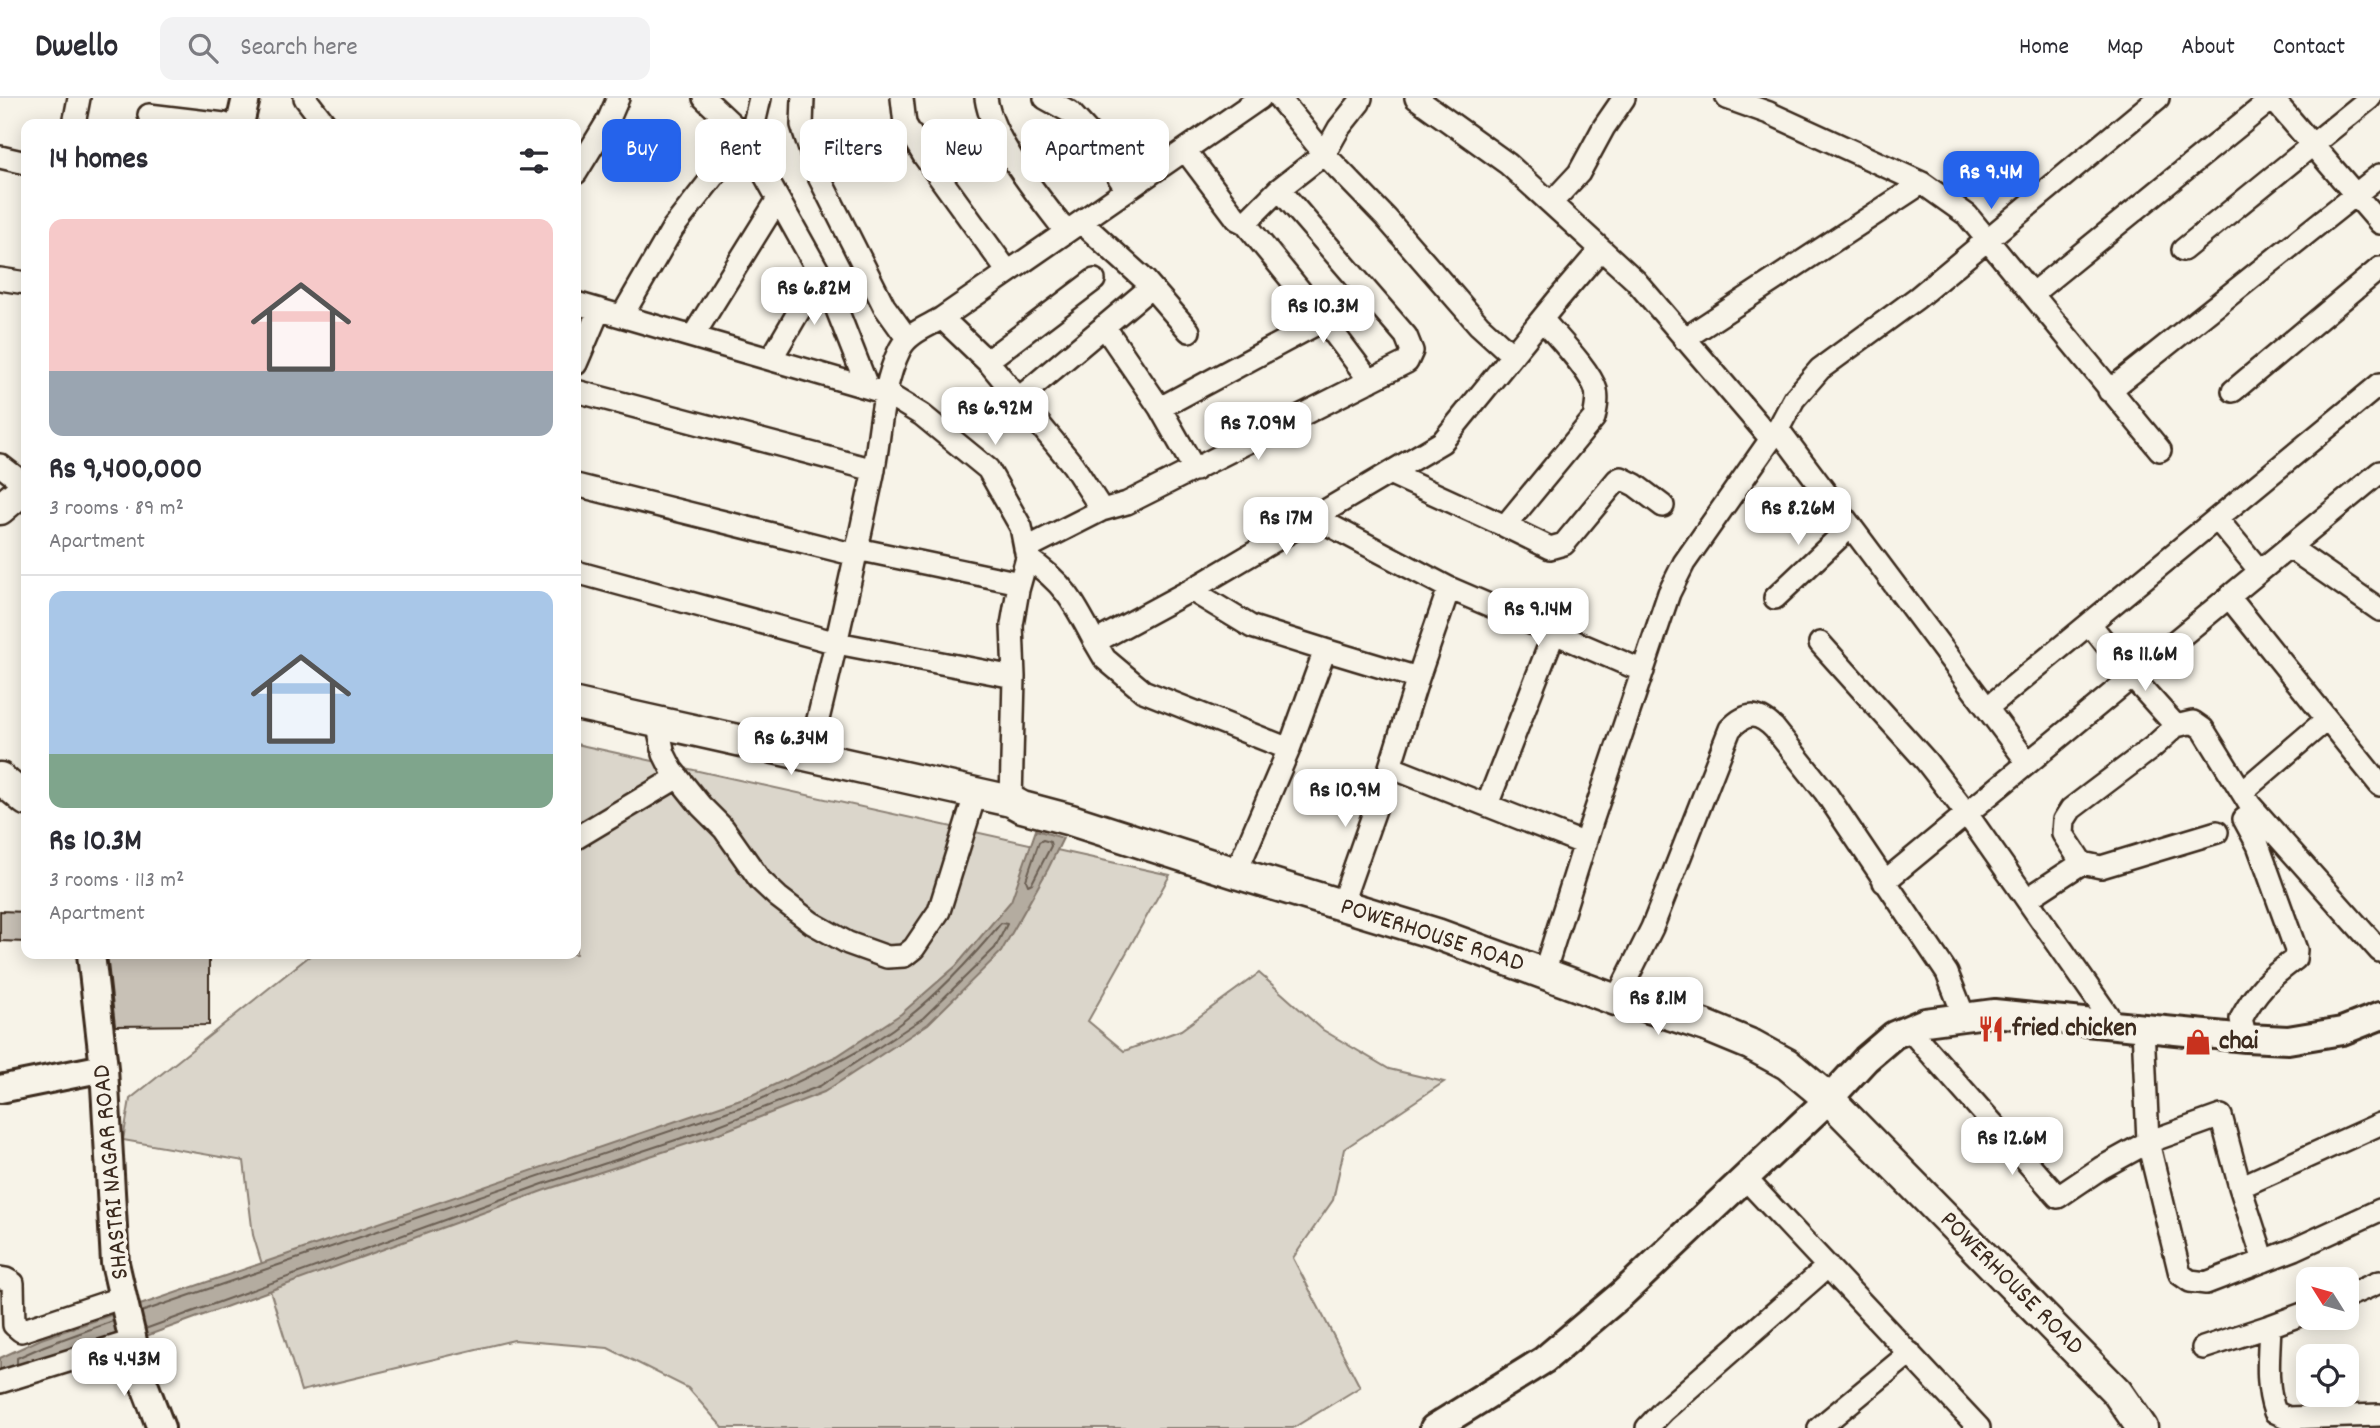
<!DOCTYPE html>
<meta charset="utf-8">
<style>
body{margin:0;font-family:Dekko,sans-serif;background:#f2f2f3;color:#2b2b33;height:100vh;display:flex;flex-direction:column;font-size:26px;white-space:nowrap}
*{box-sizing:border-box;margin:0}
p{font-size:23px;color:#7c7c81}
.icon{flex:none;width:38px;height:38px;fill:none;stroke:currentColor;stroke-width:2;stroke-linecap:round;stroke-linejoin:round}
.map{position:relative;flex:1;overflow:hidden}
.side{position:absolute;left:21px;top:21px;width:560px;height:840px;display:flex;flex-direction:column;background:#fff;border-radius:14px;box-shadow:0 4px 18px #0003}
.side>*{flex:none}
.top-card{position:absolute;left:602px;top:21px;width:665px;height:63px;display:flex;gap:14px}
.needle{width:46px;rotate:307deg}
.fabs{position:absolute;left:2296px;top:1169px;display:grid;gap:14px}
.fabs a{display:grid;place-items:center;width:63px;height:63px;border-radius:14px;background:#fff;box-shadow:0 4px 18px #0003;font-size:35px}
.price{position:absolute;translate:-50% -60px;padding:0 16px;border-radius:14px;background:#fff;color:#222;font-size:23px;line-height:46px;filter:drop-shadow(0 2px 4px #0008)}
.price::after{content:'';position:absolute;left:50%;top:42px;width:21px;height:16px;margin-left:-10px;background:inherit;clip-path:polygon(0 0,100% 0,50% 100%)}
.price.active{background:#2563eb;color:#fff}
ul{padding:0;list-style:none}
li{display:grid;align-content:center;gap:14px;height:371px;padding:0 28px}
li+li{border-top:2px solid #e1e1e2}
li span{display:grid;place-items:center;height:217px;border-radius:14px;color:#555}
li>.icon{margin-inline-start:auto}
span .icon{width:126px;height:126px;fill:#fffc;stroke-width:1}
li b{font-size:30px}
h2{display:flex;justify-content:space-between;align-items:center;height:84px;padding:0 28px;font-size:30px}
.tag{padding:0 24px;border-radius:14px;background:#fff;box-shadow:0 4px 18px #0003;font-size:24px;line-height:63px}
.tag.active{background:#2563eb;color:#fff}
header{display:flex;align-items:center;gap:42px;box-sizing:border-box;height:98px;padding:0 35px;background:#fff;border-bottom:2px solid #e1e1e2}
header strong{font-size:33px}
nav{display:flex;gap:38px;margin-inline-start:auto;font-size:24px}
.search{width:490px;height:63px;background:#f2f2f3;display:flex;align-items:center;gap:18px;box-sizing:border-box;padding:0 24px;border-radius:14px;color:#7c7c81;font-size:26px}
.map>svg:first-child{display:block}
.green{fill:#dbd6cb;stroke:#8b8074;stroke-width:2}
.water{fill:#b4aca0;stroke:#84786c;stroke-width:2}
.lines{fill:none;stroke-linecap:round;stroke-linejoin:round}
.shore{stroke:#6b5e52;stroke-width:2}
.building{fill:#c8c1b6;stroke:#3b2a1e;stroke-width:2}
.minor-casing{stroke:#3b2a1e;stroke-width:26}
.tertiary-casing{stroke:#3b2a1e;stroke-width:32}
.secondary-casing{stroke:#3b2a1e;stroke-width:35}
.minor{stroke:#f7f3e8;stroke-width:21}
.tertiary{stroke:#f7f3e8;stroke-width:26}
.secondary{stroke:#f7f3e8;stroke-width:30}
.labels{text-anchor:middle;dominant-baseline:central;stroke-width:7;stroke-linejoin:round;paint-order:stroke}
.street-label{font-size:26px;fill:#3b2a1e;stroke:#f7f3e8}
.poi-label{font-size:26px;font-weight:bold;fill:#3b2a1e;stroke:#f7f3e8;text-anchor:start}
</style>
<header>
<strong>Dwello</strong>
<div class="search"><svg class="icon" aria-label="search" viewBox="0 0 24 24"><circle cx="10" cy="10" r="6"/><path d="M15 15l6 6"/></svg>Search here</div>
<nav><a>Home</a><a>Map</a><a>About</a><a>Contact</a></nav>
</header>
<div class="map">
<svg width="2380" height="1330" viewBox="0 0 2380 1330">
<rect width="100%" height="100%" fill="#f7f3e8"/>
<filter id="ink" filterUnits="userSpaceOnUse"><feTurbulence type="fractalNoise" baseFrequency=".0143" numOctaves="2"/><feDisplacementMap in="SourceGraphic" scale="14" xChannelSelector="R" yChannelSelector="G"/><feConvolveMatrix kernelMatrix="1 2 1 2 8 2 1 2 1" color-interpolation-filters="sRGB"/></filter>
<g filter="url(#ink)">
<path class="green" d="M576 646 1170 777 1088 923 1124 953 1181 932 1259 875 1323 932 1389 971 1444 984 1344 1051 1333 1102 1293 1160 1360 1289 1293 1330H723L688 1290 608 1250 514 1242 301 1293 253 1137 244 1063 123 1042 130 1001 312 856H576Z"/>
<path class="water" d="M1036 732 1063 740 1048 771 1001 854 928 926 824 994 709 1039 545 1092 146 1238 36 1268 0 1280V1260L41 1241 752 997 837 958 901 916 956 868 1011 803Z"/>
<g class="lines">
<path class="shore" d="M1043 742 1050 744 1051 748 1032 785 1028 787 1026 782 1039 744Z
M141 1214 755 1004C807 979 861 957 906 921 942 893 972 860 1001 825L1007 826 995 850 923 920 820 988 706 1032 543 1086 145 1231
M17 1266V1260L44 1248 113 1223"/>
</g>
<path class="building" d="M0 813 26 814V844L0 843Z
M107 856H209V927L115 928Z"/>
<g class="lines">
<g class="minor-casing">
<path id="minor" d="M305 0 325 26
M704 0 750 43
M760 0 750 43 758 65 830 194 867 288
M803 0 802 27 819 79 884 208 907 240
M902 0 905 26 924 58 1008 174
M986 0C992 43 1040 100 1066 134
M1045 0 1070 14 1092 38 1127 92
M1279 0 1327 59 1386 120 1479 227 1512 257
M1416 0 1508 66 1635 182 1771 341
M1727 0 1769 15 1922 85 1967 117 2160 352
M2272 0 2380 125
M149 17 224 26
M74 26 79 0
M1185 52 1237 121 1245 125 1279 91 1325 55 1339 30 1359 5 1361 0
M0 59 26 65
M576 75 609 21 618 0
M1551 105 1579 75 1604 29 1624 0
M1081 124 1145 182 1189 233
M2183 152 2370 0
M0 181 26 185
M2033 195 2273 0
M576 205 886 295 922 317 988 371 1021 429 1027 460
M622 218 673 130 744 39
M942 220 990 266 1073 367 1102 412 1127 405 1407 264 1412 253 1406 238 1279 91
M1324 222 1370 283
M1104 228 1160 310 1195 372
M693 238 778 101
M1684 241 1922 85
M771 261 820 177
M987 263 1094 182
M576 266 599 212
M576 293 874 372
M2109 293 2380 77
M2233 293 2380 170
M1018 301 1151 189
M1160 310 1324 222 1245 125
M1778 331 2028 665
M0 367 26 387
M1389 375 1505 428 1594 320C1596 311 1598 302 1596 292 1590 272 1556 238 1542 221
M576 387 856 457
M1314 419 1449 490 1418 580
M2217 421 2260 473
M1505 428 1550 450 1564 446 1617 382 1621 380 1635 387 1663 408
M2289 449 2380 512
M857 451 1020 485
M1025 451 1102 412
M576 474 837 545 1014 579
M1449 490 1643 573
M1191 492 1095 544 1105 561 1143 593 1289 651
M2229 499 2380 687
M1775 500 1851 428
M2090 526 2132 579 2176 628
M1820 545 1926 663 1967 716 2114 926
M1325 552 1418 580 1390 669 1585 746
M1987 610 2380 286
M657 624 664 656 672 672 701 708 724 731 760 782 778 799 812 825 848 845 887 859 904 858 914 850 939 813 976 694
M809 657C833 564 853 471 873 376 881 336 881 289 900 251 908 235 927 229 942 220L1260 0
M2242 694 2327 621
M1011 703 1014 579 1012 527 1018 492 1027 460C1065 485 1075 506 1095 544
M1487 707 1554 535
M2244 721 2258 747 2296 852 2295 861C2269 880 2256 893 2241 921L2246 940
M2217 734 2101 769 2082 765 2063 736 2064 722 2071 711 2153 649 2176 628 2193 624 2203 631 2250 707 2380 853
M576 740 678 679
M1236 775 1289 651 1325 552 1252 529 1191 492 1442 344 1559 200 1601 151
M1884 784 2380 374
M2027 801 2082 765
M1341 808 1390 669
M1544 875 1592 723 1669 495 1684 465 1778 331 1794 301 1820 271 1917 200 2158 0
M1616 902 1652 830 1730 631C1746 614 1757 614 1774 630L1825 694 1947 875 1964 918
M2143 928 2148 1044 2180 1176 2190 1183 2206 1185 2295 1151 2380 1112
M1909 931 2058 1099 2101 1070 2148 1044 2221 1018 2240 1089 2380 1026
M1744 1079 1979 1330
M2240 1089 2264 1163
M0 1180 6 1181 13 1185 14 1227 21 1233 123 1199
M2347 1198 2380 1184
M2308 1214 2270 1228C2269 1256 2265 1287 2275 1314L2288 1320 2380 1317
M2203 1250 2270 1228
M0 1284 133 1243
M1647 1330 1663 1313 1828 1168
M1819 1330 1910 1255"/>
</g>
<g class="tertiary-casing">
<path id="tertiary" d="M240 26 246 0
M91 856 104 970 115 1165 141 1278 161 1330
M0 991 104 970
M1434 1330 1544 1262 1622 1196 1829 1001 1866 961 1894 937 1925 924 1994 915 2246 940 2288 942 2342 933 2380 918"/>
</g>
<g class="secondary-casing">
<path id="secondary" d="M0 411 26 389
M576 606 1011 703 1022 709 1071 722 1236 775 1437 836 1616 902 1641 907 1706 928 1752 947 1787 966 1829 1001 2117 1294 2142 1330
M0 680 26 702"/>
</g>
<use href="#minor" class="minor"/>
<use href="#tertiary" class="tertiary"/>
<use href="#secondary" class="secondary"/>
</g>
</g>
<defs>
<g id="restaurant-bare" transform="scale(2.1)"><path d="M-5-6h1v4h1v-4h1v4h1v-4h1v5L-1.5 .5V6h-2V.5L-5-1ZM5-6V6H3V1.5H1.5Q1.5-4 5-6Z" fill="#c8321e" stroke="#f7f3e8" stroke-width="2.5" paint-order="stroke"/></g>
<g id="shop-bare" transform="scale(2.1)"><path d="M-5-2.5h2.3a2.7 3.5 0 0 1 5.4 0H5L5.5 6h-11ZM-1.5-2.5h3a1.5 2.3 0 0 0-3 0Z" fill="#c8321e" stroke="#f7f3e8" stroke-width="2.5" paint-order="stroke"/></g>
</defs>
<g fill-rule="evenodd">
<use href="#restaurant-bare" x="1991" y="931"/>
<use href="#shop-bare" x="2198" y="944"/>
</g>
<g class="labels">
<g class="street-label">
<text transform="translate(1432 838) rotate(18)">POWERHOUSE ROAD</text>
<text transform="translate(112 1074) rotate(-95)">SHASTRI NAGAR ROAD</text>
<text transform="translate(2011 1186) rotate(45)">POWERHOUSE ROAD</text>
</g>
<g class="poi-label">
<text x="2012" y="931">fried chicken</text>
<text x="2219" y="944">chai</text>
</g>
</g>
</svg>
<div class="fabs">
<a><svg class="needle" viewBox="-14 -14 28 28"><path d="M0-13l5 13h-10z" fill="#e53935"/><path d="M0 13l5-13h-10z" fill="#7c7c81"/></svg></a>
<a><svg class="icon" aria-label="locate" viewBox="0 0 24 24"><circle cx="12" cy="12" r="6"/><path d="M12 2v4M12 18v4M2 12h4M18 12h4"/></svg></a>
</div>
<b class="price active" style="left:1991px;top:113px">Rs 9.4M</b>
<b class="price" style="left:814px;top:229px">Rs 6.82M</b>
<b class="price" style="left:1323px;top:247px">Rs 10.3M</b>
<b class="price" style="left:995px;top:349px">Rs 6.92M</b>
<b class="price" style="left:1258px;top:364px">Rs 7.09M</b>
<b class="price" style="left:1798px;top:449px">Rs 8.26M</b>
<b class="price" style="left:1286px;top:459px">Rs 17M</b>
<b class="price" style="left:1538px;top:550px">Rs 9.14M</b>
<b class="price" style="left:2145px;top:595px">Rs 11.6M</b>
<b class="price" style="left:791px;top:679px">Rs 6.34M</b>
<b class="price" style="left:1345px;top:731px">Rs 10.9M</b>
<b class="price" style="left:1658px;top:939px">Rs 8.1M</b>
<b class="price" style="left:2012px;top:1079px">Rs 12.6M</b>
<b class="price" style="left:124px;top:1300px">Rs 4.43M</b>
<div class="top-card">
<a class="tag active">Buy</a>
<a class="tag">Rent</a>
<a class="tag">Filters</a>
<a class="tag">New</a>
<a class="tag">Apartment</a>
</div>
<section class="side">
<h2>14 homes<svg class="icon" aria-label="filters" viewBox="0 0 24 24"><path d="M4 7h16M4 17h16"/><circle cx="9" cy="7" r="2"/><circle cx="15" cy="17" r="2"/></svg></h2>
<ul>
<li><span style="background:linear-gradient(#f6c9c9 70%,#9aa5b1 0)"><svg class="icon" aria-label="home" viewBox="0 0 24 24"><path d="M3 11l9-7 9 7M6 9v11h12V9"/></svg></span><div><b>Rs 9,400,000</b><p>3 rooms · 89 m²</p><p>Apartment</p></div></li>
<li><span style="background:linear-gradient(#a9c7e8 75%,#7fa58c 0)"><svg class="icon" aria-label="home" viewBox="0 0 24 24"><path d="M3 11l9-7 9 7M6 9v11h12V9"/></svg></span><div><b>Rs 10.3M</b><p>3 rooms · 113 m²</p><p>Apartment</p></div></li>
</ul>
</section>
</div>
